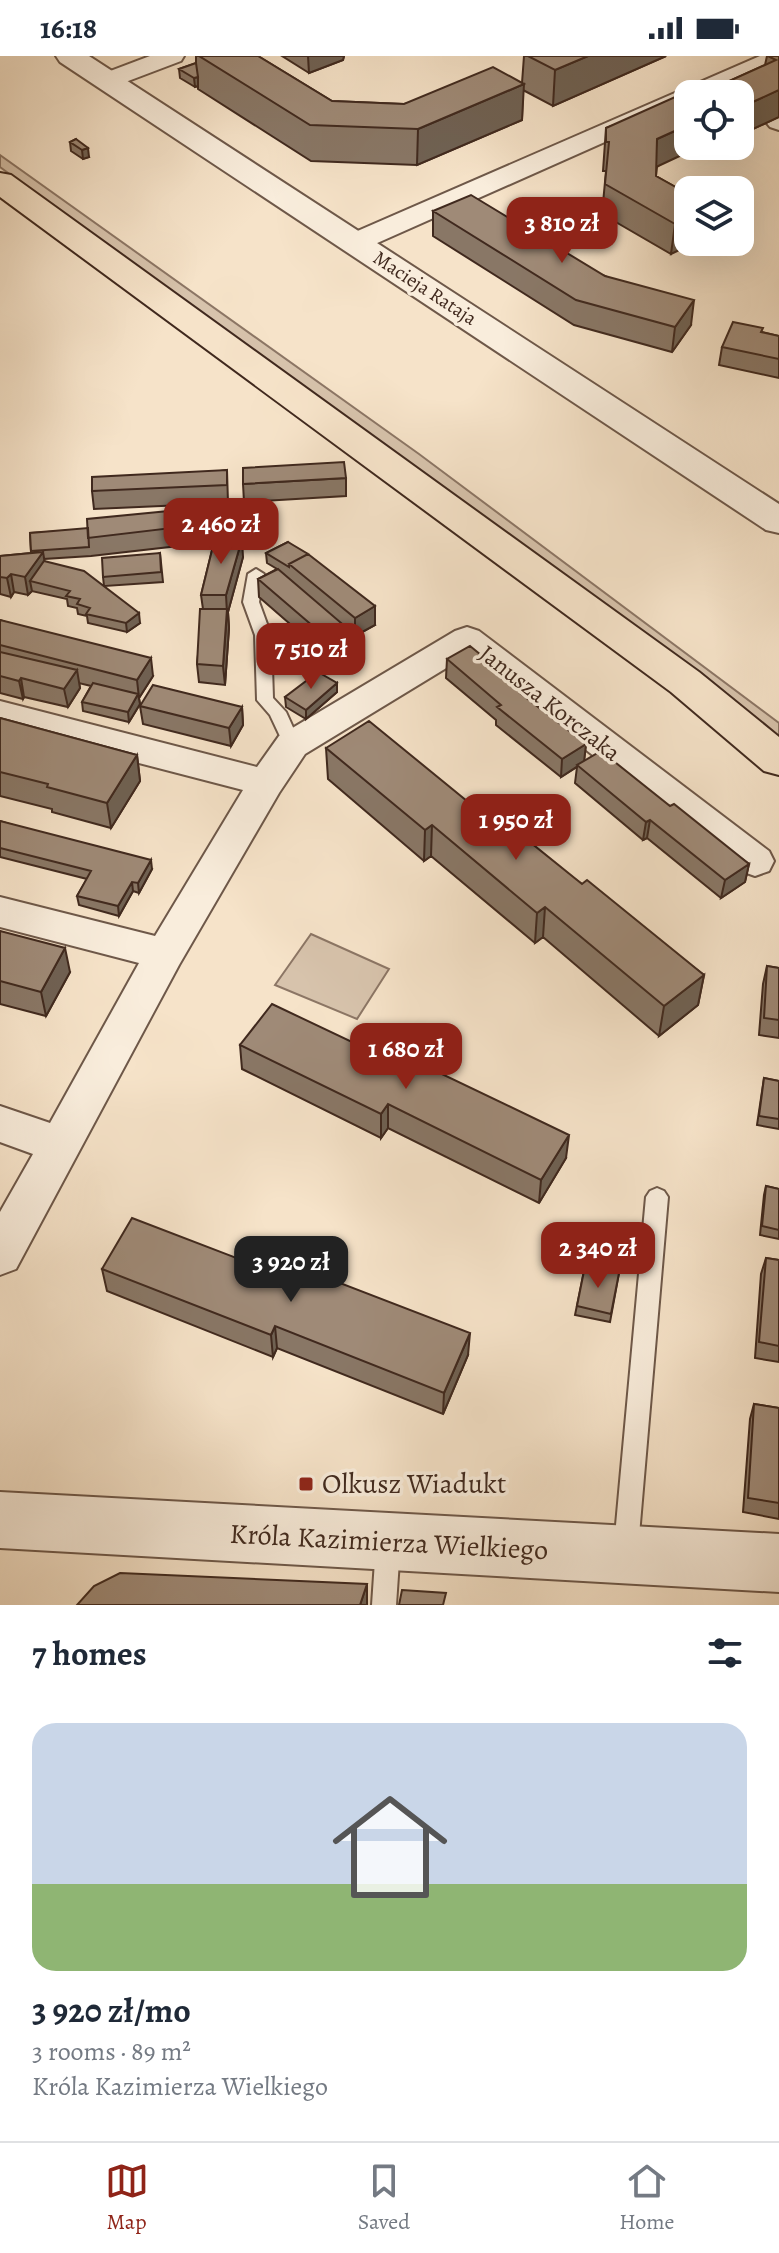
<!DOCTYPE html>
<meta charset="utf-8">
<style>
body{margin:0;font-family:Alegreya,serif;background:#f6f6f7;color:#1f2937;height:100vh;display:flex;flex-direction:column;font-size:30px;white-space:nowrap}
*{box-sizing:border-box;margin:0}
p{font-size:26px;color:#747a83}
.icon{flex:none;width:44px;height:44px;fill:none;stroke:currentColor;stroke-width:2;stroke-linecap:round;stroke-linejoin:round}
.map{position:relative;height:1549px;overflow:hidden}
.drawer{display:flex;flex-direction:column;background:#fff;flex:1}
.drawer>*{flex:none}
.controls{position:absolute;left:674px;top:24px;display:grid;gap:16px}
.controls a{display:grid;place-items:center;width:80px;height:80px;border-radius:16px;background:#fff;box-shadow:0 8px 32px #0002;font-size:40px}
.price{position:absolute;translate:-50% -68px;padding:0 18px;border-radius:16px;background:#8f2418;color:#fff;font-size:26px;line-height:52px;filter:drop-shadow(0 2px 4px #0008)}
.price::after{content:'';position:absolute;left:50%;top:48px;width:24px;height:18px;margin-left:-12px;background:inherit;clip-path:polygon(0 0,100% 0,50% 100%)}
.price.active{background:#222;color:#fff}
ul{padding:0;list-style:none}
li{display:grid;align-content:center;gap:16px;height:424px;padding:0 32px}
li+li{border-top:2px solid #e0e1e3}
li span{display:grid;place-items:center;height:248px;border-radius:24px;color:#555}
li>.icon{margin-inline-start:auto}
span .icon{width:144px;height:144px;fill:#fffc;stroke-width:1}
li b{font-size:34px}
h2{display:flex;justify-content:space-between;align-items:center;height:96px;padding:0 32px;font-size:34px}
.status{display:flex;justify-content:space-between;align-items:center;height:56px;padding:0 40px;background:#fff;direction:ltr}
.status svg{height:22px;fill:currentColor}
.tabs{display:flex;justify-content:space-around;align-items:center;height:112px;border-top:2px solid #e0e1e3;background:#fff;font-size:22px;color:#747a83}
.tabs a{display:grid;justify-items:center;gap:4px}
.tabs .active{color:#8f2418}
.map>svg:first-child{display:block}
.green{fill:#d7c3ac;stroke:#8c7665;stroke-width:2}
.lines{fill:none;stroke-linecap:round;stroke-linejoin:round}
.service-casing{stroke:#6e5849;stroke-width:4}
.minor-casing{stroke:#6e5849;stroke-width:4}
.tertiary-casing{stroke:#6e5849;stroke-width:4}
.primary-casing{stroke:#40291e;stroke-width:4}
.service{fill:#f9eddc;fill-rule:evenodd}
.minor{fill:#f9eddc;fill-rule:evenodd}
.tertiary{fill:#f9eddc;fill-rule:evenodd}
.primary{fill:#f6e3c9;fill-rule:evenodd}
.wall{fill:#897766;stroke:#40291e;stroke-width:2}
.shaded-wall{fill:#6f6153;stroke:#40291e;stroke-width:2}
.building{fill:#9f8a77;stroke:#40291e;stroke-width:2}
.poi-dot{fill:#8f2418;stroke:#f9eddc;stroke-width:3}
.labels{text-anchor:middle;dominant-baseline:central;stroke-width:7;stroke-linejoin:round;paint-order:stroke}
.far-street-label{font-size:20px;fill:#40291e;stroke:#f9eddc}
.street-label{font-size:24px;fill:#40291e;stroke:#f9eddc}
.near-poi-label{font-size:28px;fill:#40291e;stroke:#f9eddc;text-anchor:start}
.near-street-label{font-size:28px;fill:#40291e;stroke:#f9eddc}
</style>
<div class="status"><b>16:18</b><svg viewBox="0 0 49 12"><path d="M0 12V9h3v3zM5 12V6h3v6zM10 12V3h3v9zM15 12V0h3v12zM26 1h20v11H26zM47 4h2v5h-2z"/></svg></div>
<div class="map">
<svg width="779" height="1549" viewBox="0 0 779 1549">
<rect width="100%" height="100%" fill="#f6e3c9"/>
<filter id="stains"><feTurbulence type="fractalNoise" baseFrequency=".0025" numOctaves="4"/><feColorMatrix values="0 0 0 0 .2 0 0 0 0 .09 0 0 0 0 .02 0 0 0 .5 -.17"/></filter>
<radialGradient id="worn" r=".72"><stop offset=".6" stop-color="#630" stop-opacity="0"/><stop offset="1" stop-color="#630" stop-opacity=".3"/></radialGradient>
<path class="green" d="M0 99 419 398 779 667V682L0 111Z
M311 878 389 913 357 963 275 929Z"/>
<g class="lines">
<g class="service-casing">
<path id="service" d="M256 513 264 518 259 546 271 579 273 642 286 656 301 689 292 695 286 693 270 659 257 644 255 579 243 546 248 518Z
M657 1132 664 1135 668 1141 638 1491 634 1499 626 1503 618 1499 614 1491 646 1141 650 1135Z
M388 1478 396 1482 400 1490 396 1549H372L376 1490 380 1482Z"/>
</g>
<g class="minor-casing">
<path id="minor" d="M150 0H184L181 5 115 30H97L94 25 97 20Z
M760 0H779V10L713 38H688V49L366 192 356 194 346 192 342 186 346 180Z
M779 58V74L770 71 765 65 769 60Z
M467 571 479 575 769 795 774 805 769 815 755 820 741 815 466 600 305 698 279 737 179 909 16 1213 0 1219V1156L33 1098 0 1086V1050L50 1067 139 907 0 871V841L155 880 243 734 0 671V645L257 711 279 680 455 575Z"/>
</g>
<g class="tertiary-casing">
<path id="tertiary" d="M56 0H89L779 448V477L766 474 60 6Z
M0 1436 779 1478V1536L0 1492Z"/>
</g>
<g class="primary-casing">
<path id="primary" d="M0 117 11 119 699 616 779 681V719L764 715 671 636 0 141Z"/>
</g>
<use href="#service" class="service"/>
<use href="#minor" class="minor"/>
<use href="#tertiary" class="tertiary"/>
<use href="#primary" class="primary"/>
</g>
<path class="wall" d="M196 0H258L332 45 404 48 522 27 524 0H666L553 50 523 34 522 64 417 109 311 105 198 33V30L195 31 180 22 179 13 196 7Z
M282 0H344L343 4 309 17Z
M767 0H779V61L742 78 740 77V38L657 111 656 120 688 138 671 198 602 158 606 115H603L606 72 714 32 765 9Z
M76 83 89 101 83 103 71 95 70 86Z
M433 155 605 220 691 269 672 296 574 269 433 180Z
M762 276 779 280V322L719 309 722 291Z
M227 414 228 447 94 453 92 435Z
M346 422V440L244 446 243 428Z
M223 466 224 483 243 501 228 556 229 572 225 629 199 626 197 608 203 553 201 539 214 486 91 500 44 503V506L104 530 103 521 160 497 163 526 104 530 140 567 127 576 88 567 87 560 78 558 77 552 68 550 67 543 32 535 28 539 14 536 11 541 0 538V500L31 497 30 477Z
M288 486 375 569 355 580 347 573 348 590 328 601 259 541 258 523 277 513 267 507 266 497Z
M0 564 153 620 139 642 140 648 129 666 83 655 82 646 91 630 79 627 80 632 68 651 24 641 23 643 0 637Z
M447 603 524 634V640L586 688 584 705 670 750 749 808 745 826 721 842 647 782 643 784 575 727 577 711 561 721 496 669V664L446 622Z
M337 627V636L306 663 286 651 285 641Z
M140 650 242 651 243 669 231 690 143 668Z
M0 662 137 699 140 725 111 772 52 756V753L0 740Z
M326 692 467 745 582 828 704 919 698 949 659 980 543 881 535 887 431 800 424 805 328 723Z
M0 765 152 813 139 837 133 835 119 860 79 849 77 840 87 823 0 801Z
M0 875 70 916 46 960 0 948Z
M767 910 779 912V982L759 979 763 928Z
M240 989 566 1102 539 1147 388 1072 381 1082 242 1013Z
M764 1022 779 1025V1073L757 1069Z
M766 1130 779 1133V1183L760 1179 764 1139Z
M766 1202 779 1204V1306L755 1302 761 1218Z
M585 1210 619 1217 610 1266 575 1259Z
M102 1213 468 1299 443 1358 277 1292 273 1301 107 1235Z
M754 1348 779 1352V1463L743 1456 750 1363Z"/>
<path class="shaded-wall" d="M308 0H344L343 4 309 17Z
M588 0H666L553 50 555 14Z
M198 21V30L195 31 194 22Z
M524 28 522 64 417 109 418 73Z
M779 34V61L742 78 746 49Z
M688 69V90H701L654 112 657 83Z
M88 92 89 101 83 103 82 94Z
M688 162V186H696L671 198 675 168Z
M694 244 691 269 672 296 675 271Z
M242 483 243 501 228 556 229 572 225 629 223 610 227 557 226 539Z
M43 496 46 514 30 525 32 535 28 539 25 521Z
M11 518 14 536 11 541 7 522Z
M375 550V569L355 580V562Z
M139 557 140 567 127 576 126 567Z
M347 572 348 590 328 601V583Z
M151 602 153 620 139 642 137 624Z
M77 614 80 632 68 651 64 633Z
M21 622 24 641 23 643 19 625Z
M337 627V636L306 663V654Z
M138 638 140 648 129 666 128 656Z
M242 651 243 669 231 690 229 672Z
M586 688 584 706 561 721 562 703Z
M137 699 140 725 111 772 107 747Z
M650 764 647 782 643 784 646 766Z
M432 769 431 800 424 805 425 774Z
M151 804 152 813 139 837 138 827Z
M749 808 745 826 721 842 725 824Z
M132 826 133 835 119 860 118 850Z
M545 851 543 881 535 887 537 857Z
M65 892 70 916 46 960 41 936Z
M704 919 698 949 659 980 664 950Z
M388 1048V1072L381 1082V1058Z
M569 1079 566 1102 539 1147 541 1124Z
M275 1270 277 1292 273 1301 271 1279Z
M470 1277 468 1299 443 1358 444 1337Z
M367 1528V1549H360Z"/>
<path class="building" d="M199 0H258L332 45 404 48 493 11 524 28 418 73 310 69Z
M528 0H588L555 14Z
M768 0H779V34L746 49 740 46V38H688V69L657 83 656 120 688 138V162L675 168 605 128 609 86H606V72L704 28 714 32 776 4Z
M196 7 198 21 194 22 179 13Z
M76 83 88 92 82 94 70 86Z
M471 139 605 220 694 244 675 271 576 244 433 155Z
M733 266 763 272 761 276 779 280V303L722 291Z
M344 406 346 422 243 428V412Z
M227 414V429L92 435V421Z
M220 450 223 466 88 482 87 463Z
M88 472 89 491 31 495 30 477Z
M215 482 242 483 226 539H201Z
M288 486 308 498 289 508V511L266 497Z
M43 496 25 521 11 518 7 522 0 521V500Z
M160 497 161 516 103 521 102 502Z
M308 498 375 550 355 562 289 508Z
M44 505 84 515 139 557 126 567 86 558 90 552 77 548 80 543 66 540 70 535 30 525Z
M278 513 347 572 328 583 258 523Z
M200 553H227L223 610 197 608Z
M0 564 151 602 137 624 0 589Z
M470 590 524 634 520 637 586 688 562 703 497 651 501 649 447 603Z
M0 596 77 614 64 633 21 622 19 625 0 620Z
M318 616 337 627 306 654 285 641Z
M93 627 138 638 128 656 82 646Z
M153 629 242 651 229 672 140 650Z
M0 662 137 699 107 747 47 731 48 728 0 716Z
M369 665 467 745 474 741 582 828 587 824 704 919 664 950 545 851 537 857 432 769 425 774 326 692Z
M601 695 670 750 674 748 749 808 725 824 650 764 646 766 577 709Z
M0 765 151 804 138 827 132 826 118 850 77 840 91 815 0 792Z
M0 875 65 892 41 936 0 925Z
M767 910 779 912V964L764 962Z
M272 948 413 1015 419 1007 569 1079 541 1124 388 1048 381 1058 240 989Z
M764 1022 779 1025V1063L759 1060Z
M766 1130 779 1133V1174L762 1170Z
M132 1162 294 1224 301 1212 470 1277 444 1337 275 1270 271 1279 102 1213Z
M766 1202 779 1204V1290L759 1286Z
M585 1210 619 1217 611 1258 577 1250Z
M754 1348 779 1352V1447L748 1442Z
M120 1517 367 1528 360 1549H77L94 1530Z
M402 1534 446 1537 443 1549H399Z"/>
<rect class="poi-dot" x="298" y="1420" width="16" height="16" rx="4"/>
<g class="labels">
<g class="far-street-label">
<text transform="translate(425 232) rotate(33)">Macieja Rataja</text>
</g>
<g class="street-label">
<text transform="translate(550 647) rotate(38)">Janusza Korczaka</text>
</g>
<g class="near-poi-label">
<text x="322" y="1428">Olkusz Wiadukt</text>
</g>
<g class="near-street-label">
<text transform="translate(389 1486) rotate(3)">Króla Kazimierza Wielkiego</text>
</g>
</g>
<rect width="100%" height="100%" filter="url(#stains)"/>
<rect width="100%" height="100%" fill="url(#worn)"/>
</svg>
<div class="controls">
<a><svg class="icon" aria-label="locate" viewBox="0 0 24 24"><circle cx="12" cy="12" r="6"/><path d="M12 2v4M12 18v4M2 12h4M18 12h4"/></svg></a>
<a><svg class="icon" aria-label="layers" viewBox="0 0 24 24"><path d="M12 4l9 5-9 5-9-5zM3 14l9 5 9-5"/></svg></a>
</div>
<b class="price" style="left:562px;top:209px">3 810 zł</b>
<b class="price" style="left:221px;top:510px">2 460 zł</b>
<b class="price" style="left:311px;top:635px">7 510 zł</b>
<b class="price" style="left:516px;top:806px">1 950 zł</b>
<b class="price" style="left:406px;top:1035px">1 680 zł</b>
<b class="price" style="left:598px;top:1234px">2 340 zł</b>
<b class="price active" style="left:291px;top:1248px">3 920 zł</b>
</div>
<section class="drawer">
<h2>7 homes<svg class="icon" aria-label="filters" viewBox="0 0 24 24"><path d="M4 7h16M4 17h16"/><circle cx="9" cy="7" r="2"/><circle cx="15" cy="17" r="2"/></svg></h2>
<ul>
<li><span style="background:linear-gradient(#c9d6e8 65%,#8fb573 0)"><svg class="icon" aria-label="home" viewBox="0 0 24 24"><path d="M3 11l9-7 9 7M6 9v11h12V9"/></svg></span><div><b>3 920 zł/mo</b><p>3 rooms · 89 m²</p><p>Króla Kazimierza Wielkiego</p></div></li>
</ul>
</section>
<nav class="tabs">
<a class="active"><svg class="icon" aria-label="map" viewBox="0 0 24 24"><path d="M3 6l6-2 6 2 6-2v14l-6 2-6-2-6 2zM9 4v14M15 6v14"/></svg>Map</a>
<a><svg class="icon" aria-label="saved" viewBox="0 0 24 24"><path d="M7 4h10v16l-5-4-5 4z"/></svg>Saved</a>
<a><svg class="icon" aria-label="home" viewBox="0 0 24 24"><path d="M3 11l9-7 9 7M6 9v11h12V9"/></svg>Home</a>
</nav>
